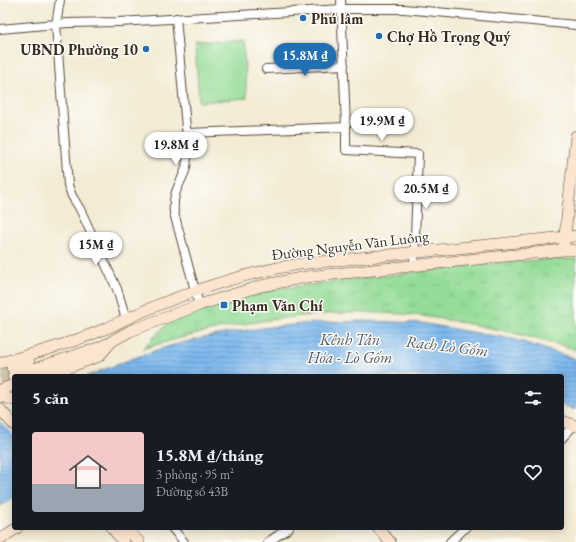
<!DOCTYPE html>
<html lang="vi">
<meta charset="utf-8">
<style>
body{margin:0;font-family:"EB Garamond",serif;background:#242831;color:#f1f3f6;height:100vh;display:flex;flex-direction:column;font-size:15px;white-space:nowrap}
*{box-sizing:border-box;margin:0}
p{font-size:13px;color:#9ea1a6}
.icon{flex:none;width:22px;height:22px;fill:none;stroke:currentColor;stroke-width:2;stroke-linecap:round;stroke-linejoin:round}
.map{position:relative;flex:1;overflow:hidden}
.drawer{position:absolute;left:12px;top:374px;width:552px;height:156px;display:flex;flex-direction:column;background:#171b24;border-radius:4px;box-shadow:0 2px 10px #0003}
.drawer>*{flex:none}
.price{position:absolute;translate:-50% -34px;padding:0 9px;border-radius:14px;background:#fff;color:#222;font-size:13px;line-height:26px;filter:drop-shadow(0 1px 2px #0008)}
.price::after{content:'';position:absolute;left:50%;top:24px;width:12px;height:9px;margin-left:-6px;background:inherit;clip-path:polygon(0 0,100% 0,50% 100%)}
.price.current{background:#1f6fb2;color:#fff}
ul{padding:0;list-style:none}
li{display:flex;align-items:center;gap:12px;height:100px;padding:0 20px}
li+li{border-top:1px solid #363941}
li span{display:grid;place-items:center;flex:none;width:112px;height:80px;border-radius:4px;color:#555}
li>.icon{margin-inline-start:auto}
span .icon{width:48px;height:48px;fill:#fffc;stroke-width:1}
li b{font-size:17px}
h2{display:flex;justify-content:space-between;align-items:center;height:48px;padding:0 20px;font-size:17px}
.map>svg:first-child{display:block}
.grass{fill:url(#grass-tufts);stroke:#68835a}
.pitch{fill:#94dc97;stroke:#68835a}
.water{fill:url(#water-rules);stroke:#5b7186}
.pier{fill:#f3ebd4}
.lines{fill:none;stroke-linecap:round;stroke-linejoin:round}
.secondary-tunnel{stroke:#cec4b0;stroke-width:11;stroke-dasharray:11 5.5;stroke-linecap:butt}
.street-casing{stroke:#574739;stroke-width:10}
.secondary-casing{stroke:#574739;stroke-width:12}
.street{stroke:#fff;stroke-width:8}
.secondary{stroke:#fce5cf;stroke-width:11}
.poi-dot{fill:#1f6fb2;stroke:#fdfcf7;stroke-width:1.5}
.labels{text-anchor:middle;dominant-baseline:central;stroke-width:3;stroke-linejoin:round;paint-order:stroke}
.poi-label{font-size:15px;font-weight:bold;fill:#3b2a1e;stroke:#fdfcf7;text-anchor:start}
.street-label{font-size:15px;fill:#3b2a1e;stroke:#fdfcf7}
.water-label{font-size:16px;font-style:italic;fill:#515c67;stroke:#fdfcf7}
</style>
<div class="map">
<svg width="576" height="542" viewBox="0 0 576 542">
<defs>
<pattern id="grass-tufts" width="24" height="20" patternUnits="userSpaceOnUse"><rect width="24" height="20" fill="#94dc97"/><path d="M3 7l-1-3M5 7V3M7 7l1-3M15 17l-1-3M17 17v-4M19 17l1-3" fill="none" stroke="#80bd82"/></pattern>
<pattern id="water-rules" width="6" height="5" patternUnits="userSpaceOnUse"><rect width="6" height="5" fill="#7bb8ee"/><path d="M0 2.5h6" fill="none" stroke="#6696c0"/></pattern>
</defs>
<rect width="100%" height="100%" fill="#fdfcf7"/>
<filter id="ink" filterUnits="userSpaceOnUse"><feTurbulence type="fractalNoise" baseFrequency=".025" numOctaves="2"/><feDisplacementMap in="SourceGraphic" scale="8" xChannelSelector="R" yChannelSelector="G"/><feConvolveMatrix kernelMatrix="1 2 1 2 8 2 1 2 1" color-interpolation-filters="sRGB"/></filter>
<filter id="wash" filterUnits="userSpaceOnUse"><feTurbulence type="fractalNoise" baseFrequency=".012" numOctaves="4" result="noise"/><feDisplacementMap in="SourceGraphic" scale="16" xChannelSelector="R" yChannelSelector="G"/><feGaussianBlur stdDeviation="0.9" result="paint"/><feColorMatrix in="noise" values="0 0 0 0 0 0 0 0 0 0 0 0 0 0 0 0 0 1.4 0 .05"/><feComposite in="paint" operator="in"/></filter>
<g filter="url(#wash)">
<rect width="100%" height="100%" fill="#f3ebd4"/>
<path class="grass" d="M551 259H576V350C567 346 557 344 547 342 527 336 506 331 485 327 465 323 444 319 423 316 332 305 229 322 142 349L171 320 226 301 282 288 485 264Z"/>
<path class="pitch" d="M243 41 247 98 199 102 195 45Z"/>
<path class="water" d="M365 321 421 323 471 332 513 339 576 359V410L562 405V376H87C114 366 142 354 170 346 233 329 300 322 365 321Z
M14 412V497L0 506V420Z"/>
<path class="pier" d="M14 410V436L0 421V417Z"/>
</g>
<g filter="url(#ink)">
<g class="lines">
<path class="secondary-tunnel" d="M0 371 12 368
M0 379 13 376"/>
<g class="street-casing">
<path id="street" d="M60 0 56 25 68 185 72 196 80 209 117 289 126 319
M341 0 346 127V150L418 154 414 266
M176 18 188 149C187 155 187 161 186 168 180 187 172 190 174 213L199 305
M0 29 68 23 118 22 342 9H404L576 25
M266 69 344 65
M187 133 346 127
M562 438 574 425
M172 528 184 542
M268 542 289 528
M450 542 465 528"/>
</g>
<g class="secondary-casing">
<path id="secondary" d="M564 244 576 136
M0 363C36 353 72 343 107 328 113 326 119 322 126 319 181 294 239 274 299 264L576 236
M12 368 29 362
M13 376 98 348 107 344
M44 376 99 356 112 341 130 331 199 305 261 286 306 277 563 250H576
M0 390 14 385
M0 396 14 400
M0 409 14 425
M562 421 576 426
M112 528 124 542
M126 528 139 542
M378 528 390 542
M0 539 17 528"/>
</g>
<use href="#street" class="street"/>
<use href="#secondary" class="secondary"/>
</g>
</g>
<g class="poi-dot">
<circle cx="303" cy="18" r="4"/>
<circle cx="379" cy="36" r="4"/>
<circle cx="146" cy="49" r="4"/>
<rect x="220" y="301" width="8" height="8" rx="2"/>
</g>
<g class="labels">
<g class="poi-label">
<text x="311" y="18">Phú lâm</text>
<text x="387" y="36">Chợ Hồ Trọng Quý</text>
<text x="138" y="49" text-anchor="end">UBND Phường 10</text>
<text x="232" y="305">Phạm Văn Chí</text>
</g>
<g class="street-label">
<text transform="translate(350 245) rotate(-7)">Đường Nguyễn Văn Luông</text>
</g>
<g class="water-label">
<text x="350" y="339">Kênh Tân<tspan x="350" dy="18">Hóa - Lò Gốm</tspan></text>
<text transform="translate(447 346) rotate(7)">Rạch Lò Gốm</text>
</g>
</g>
</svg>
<b class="price current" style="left:305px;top:77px">15.8M ₫</b>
<b class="price" style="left:382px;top:142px">19.9M ₫</b>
<b class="price" style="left:176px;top:166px">19.8M ₫</b>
<b class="price" style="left:426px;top:210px">20.5M ₫</b>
<b class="price" style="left:96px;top:266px">15M ₫</b>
<section class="drawer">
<h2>5 căn<svg class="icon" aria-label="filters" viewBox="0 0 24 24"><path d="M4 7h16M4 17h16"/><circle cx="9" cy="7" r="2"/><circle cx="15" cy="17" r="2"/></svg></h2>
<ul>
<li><span style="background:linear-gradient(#f6c9c9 65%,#9aa5b1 0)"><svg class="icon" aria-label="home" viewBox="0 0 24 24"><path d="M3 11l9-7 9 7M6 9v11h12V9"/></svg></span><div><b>15.8M ₫/tháng</b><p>3 phòng · 95 m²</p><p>Đường số 43B</p></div><svg class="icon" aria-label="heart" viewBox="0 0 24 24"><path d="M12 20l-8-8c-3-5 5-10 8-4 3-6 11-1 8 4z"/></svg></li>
</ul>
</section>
</div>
